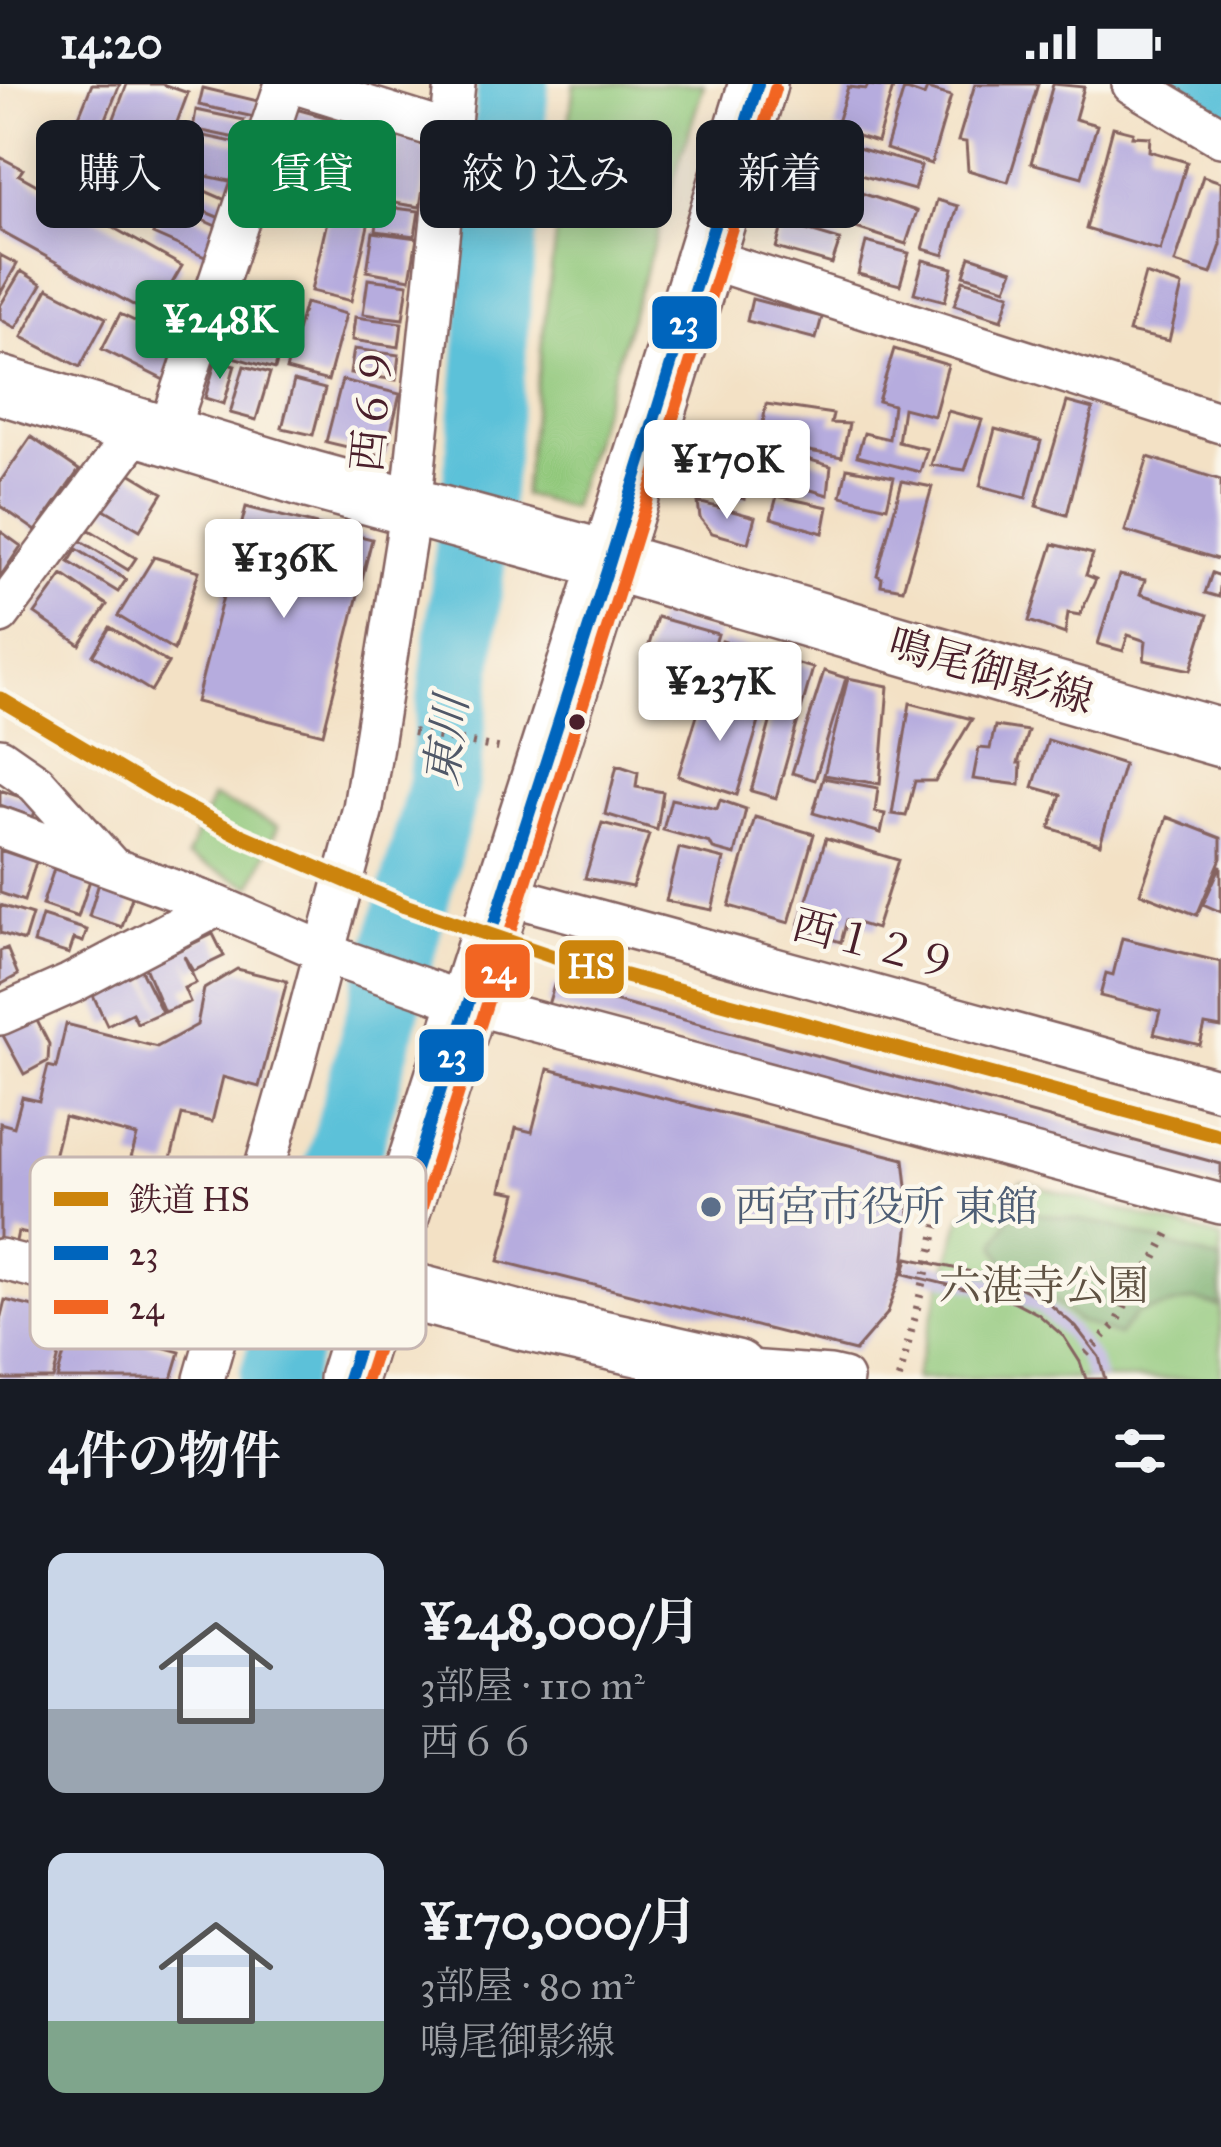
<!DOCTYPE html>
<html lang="ja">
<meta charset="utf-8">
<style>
body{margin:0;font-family:"IM FELL Great Primer","Noto Serif JP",serif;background:#242831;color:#f1f3f6;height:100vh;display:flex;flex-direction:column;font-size:45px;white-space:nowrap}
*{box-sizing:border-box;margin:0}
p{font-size:39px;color:#9ea1a6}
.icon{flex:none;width:66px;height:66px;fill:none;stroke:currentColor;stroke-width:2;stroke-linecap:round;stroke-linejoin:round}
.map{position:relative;height:1295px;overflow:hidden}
.details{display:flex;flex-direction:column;background:#171b24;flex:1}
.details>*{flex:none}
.top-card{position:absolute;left:36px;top:36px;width:1149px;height:108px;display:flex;gap:24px}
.price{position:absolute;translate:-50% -102px;padding:0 27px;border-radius:12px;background:#fff;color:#222;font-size:39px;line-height:78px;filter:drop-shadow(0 3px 6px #0008)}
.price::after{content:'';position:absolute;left:50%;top:72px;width:36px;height:27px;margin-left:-18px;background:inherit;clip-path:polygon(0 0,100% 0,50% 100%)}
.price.on{background:#0b8043;color:#fff}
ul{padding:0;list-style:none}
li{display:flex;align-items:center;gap:36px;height:300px;padding:0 48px}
li span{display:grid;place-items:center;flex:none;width:336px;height:240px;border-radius:18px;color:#555}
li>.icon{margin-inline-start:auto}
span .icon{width:144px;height:144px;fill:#fffc;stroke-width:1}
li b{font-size:51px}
h2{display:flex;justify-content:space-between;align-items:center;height:144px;padding:0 48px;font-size:51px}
.chip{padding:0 42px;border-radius:18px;background:#171b24;box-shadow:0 6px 30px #0003;font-size:42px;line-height:108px}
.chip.on{background:#0b8043;color:#fff}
.status{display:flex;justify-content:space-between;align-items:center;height:84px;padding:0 60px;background:#171b24;direction:ltr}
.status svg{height:33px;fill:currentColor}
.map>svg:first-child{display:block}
.green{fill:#91c87b;stroke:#6e7453;stroke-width:3}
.forest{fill:#74ac6b;stroke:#5f664b;stroke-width:3}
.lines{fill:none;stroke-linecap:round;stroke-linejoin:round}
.river{stroke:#5bc1d9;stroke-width:72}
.building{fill:#b6acde}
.street-casing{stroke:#856361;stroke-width:44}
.secondary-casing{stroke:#856361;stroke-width:62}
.path{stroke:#856361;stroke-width:8;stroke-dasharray:3 9;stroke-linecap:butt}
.street{stroke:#fff;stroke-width:39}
.secondary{stroke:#fff;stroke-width:57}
.bus-1-casing{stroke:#fbf7ec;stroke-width:21}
.bus-2-casing{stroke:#fbf7ec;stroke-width:21}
.bus-1{stroke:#0065bd;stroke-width:12}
.bus-2{stroke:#f26522;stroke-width:12}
.rail-1-casing{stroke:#fbf7ec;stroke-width:24}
.rail-1{stroke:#cc840b;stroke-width:15}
.bus-dot{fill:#4a1f2b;stroke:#fbf7ec;stroke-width:4.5}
.service-dot{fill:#5c6f8a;stroke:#fbf7ec;stroke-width:4.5}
.labels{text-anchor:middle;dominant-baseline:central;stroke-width:9;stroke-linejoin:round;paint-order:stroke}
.street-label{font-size:42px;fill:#4a1f2b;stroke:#fbf7ec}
.service-label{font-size:42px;fill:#4e5e75;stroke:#fbf7ec;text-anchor:start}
.park-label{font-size:42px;fill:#5f5243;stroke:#fbf7ec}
.water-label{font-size:45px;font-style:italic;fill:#505868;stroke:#fbf7ec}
.key{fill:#fbf7ec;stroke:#c6b6b2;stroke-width:3}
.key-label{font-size:33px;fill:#4a1f2b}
.line-badge{stroke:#fbf7ec;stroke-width:4.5}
.badge-label{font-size:33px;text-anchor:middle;font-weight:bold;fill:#fff}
</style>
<div class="status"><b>14:20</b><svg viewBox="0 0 49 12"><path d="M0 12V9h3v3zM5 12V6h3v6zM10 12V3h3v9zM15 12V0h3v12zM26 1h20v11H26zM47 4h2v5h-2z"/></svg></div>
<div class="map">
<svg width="1221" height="1295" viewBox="0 0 1221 1295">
<rect width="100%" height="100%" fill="#fbf7ec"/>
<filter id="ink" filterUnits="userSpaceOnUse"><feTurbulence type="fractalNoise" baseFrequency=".00833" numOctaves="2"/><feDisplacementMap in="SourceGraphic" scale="24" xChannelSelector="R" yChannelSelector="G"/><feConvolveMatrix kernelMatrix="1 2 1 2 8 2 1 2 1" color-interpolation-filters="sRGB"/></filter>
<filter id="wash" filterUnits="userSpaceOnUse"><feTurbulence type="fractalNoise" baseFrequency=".004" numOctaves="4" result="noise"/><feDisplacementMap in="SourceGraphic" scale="48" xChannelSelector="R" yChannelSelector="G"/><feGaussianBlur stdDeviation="2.7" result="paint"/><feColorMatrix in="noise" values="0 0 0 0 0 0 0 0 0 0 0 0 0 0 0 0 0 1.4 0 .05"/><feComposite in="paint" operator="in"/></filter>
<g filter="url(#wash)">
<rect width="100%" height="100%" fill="#f3e1c5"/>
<path class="green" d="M574 0H704L571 424 523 411Z
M213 713 278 742 252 802 187 773Z
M1022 1098 1221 1154V1295H914L962 1130Z"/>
<path class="forest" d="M1029 1128 1109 1141 1221 1177V1223L1195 1216 1137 1229 1118 1252 1076 1236 1027 1193 1006 1183 995 1160 1010 1132Z"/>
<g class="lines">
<path class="river" d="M1209 0 1221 7
M275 1295 350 1051 443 703 483 362 513 0"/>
</g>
<g id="blocks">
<path class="building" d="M92 0H120L82 94 58 84Z
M127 0H162L188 9 144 126 87 105Z
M975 0H1038L1008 98 968 86 966 58 958 57Z
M1053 0 1084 3 1075 35 1097 41 1082 93 1031 79Z
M868 1 893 4 877 58 835 45 848 3 866 5Z
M203 4 258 17 254 33 199 21Z
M904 5 924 12 927 5 951 12 931 80 886 65Z
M292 24 340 37 332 65 285 52Z
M196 26 244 36 240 55 193 45Z
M357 42 392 50 377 117 340 108Z
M1113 43 1133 48 1132 52 1150 53 1149 67 1187 78 1160 167 1086 145Z
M186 48 242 60 234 98 178 86Z
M809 50 921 82 914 106 802 75Z
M398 52 417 54 428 71 420 123 388 118Z
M283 59 328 70 315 120 271 109Z
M0 73 23 85 19 91 182 182 153 232 0 147Z
M805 91 917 127 906 160 794 124Z
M1203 92 1221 98V161L1211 190 1175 179Z
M182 97 228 117 220 134 174 115Z
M937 116 958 122 944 171 923 165Z
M167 120 218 143 205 173 153 150Z
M331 120 371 128 351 217 311 207Z
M379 122 419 127 415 152 376 147Z
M783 139 840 156 832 180 776 164Z
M373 148 417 154 410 195 367 187Z
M866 158 909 169 900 201 858 190Z
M0 171 17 180 0 210Z
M970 172 1013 186 1006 204 964 191Z
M923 176 953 184 945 217 914 209Z
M21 187 42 200 16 244 0 235V222Z
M1145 190 1182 202 1169 257 1129 248Z
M368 195 408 200 403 235 363 230Z
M963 196 1010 210 1002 236 954 221Z
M48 204 106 234 80 283 22 253Z
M752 215 822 233 816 255 747 237Z
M305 219 346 230 328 297 286 286Z
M120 230 182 260 164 296 102 265Z
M355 233 402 239 399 263 352 256Z
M222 244 282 260 275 285 215 268Z
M354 265 399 271 396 296 350 289Z
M894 265 948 281 934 332 903 324 898 358 927 365 920 388 857 372 864 349 889 355 893 321 878 317Z
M216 276 235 281 224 320 205 314Z
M244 282 270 289 256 336 230 329Z
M342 296 400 310 385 372 326 358Z
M294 297 325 305 313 351 282 344Z
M1067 318 1093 325 1067 431 1036 422Z
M766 320 833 330 831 339 849 340 842 373 760 358Z
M948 327 982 336 965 386 931 381Z
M995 345 1041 357 1026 414 980 402Z
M720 349 831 382 828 411 715 378Z
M31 353 79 386 36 447 0 422V398Z
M1148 373 1221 396V476L1125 447Z
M709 382 746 393 744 415 703 402Z
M847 384 894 393 887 423 841 412Z
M128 388 163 409 140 446 104 425Z
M902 397 932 403 903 505 881 501 882 494 877 491Z
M777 412 828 423 823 449 771 434Z
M698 418 755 433 748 459 712 449 700 434Z
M246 423 372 455 323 650 196 618Z
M88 445 136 474 128 486 81 457Z
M0 447 21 462 0 493Z
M1053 460 1093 470 1086 491 1096 495 1080 531 1068 529 1065 550 1029 537Z
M77 465 126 496 118 508 69 478Z
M154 473 199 487 174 566 118 532Z
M1212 489 1221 492 1219 513 1205 509Z
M63 491 107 521 80 561 35 530Z
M1119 491 1145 496 1140 510 1208 531 1191 586 1144 576 1146 557 1128 551 1123 567 1098 560Z
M657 533 718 550 704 599 643 582Z
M110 543 168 579 151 607 93 571Z
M722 557 760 568 749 609 710 599Z
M770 572 813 584 776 714 751 707 775 621 758 616Z
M824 587 846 594 815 696 792 689Z
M848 594 888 602 880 700 824 691Z
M704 609 762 628 737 711 678 692Z
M910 619 972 635 935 697H915L906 732 892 730Z
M995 642 1028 647 1018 679H1021L1020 701 973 695 979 664 990 665Z
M1048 656 1124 680 1100 760 1050 744 1061 711 1033 703Z
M617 681 638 688 636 703 663 708 657 746 605 730Z
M823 694 878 704 875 728 885 730 881 749 813 729Z
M0 706 38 719 33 733 0 721Z
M671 715 717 725 720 716 746 725 735 771 713 765 710 759 663 746Z
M755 733 814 750 789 839 729 822Z
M1167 733 1221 754V774L1197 831 1140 809Z
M602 739 649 751 632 803 585 794Z
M826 754 898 776 876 845 847 836 841 858 798 845Z
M679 764 724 775 712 826 666 817Z
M0 766 36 778 24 817 0 809Z
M1221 781V828L1203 820Z
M54 785 90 796 78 833 42 821Z
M99 799 133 810 122 843 89 832Z
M0 821 32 831 24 857 0 849Z
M42 832 87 846 83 858 74 855 69 870 34 859Z
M213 850 224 872 193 887 184 872 196 899 184 904 190 918 164 928 145 883Z
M1122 854 1221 878V944L1205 941 1200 961 1154 950 1160 927 1100 912 1106 889 1113 891Z
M7 864 18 891 0 901V867Z
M140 884 162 928 137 939 132 929 107 941 91 907Z
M237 885 287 897 259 1003 223 993 212 1038 182 1031 169 1083 131 1074 137 1052 64 1033 40 1128 49 1130 43 1153 18 1148 14 1166 0 1162V1039L14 1043 22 1013 39 1017 48 982 56 984 66 940 157 963 197 941 204 905Z
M554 901 1221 1080V1101L548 921Z
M33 929 49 960 48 977 24 990 0 946Z
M548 985 904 1075 910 1129 904 1182 887 1230 855 1267 499 1177 517 1109 501 1106 516 1044 532 1048Z
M908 1174 976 1189 1016 1202 1045 1216 1076 1243 1099 1273 1105 1295H1086L1080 1278 1064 1253 1038 1230 1013 1217 904 1190Z
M5 1216 50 1227 44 1252 63 1257 53 1295H0V1236Z
M73 1238 180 1268 172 1295H57Z"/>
</g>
</g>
<g filter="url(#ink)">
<use href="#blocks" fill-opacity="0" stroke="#856361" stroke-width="3"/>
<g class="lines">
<g class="street-casing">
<path id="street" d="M296 0 451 48
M1132 0 1221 53
M706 174 1221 339
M167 351 285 0
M0 530 140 343
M0 674 36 699 108 779
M0 743 218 822 346 877 466 919 1221 1120
M504 810 1221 1006
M0 931 70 900 218 822
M0 1175 222 1232
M204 1295 295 978 363 724 411 423 455 0
M731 1295 736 1285 830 1292 843 1295"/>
</g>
<g class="secondary-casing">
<path id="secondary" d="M0 301 312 396 611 477 1221 654
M378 1199 526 1238 736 1285
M348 1295C484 863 627 434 758 0"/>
</g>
<path class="path" d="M413 648 503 665
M1086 1270 1117 1239 1134 1201 1154 1177 1171 1143
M899 1295 939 1137 938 1117"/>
<use href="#street" class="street"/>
<use href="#secondary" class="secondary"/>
<g class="bus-1-casing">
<path id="bus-1" d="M348 1295 607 487 758 0"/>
</g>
<g class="bus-2-casing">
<path id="bus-2" d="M367 1295 624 492 775 5"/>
</g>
<use href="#bus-1" class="bus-1"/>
<use href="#bus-2" class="bus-2"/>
<g class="rail-1-casing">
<path id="rail-1" d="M0 615 164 712 240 751 405 822 551 872 1221 1052"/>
</g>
<use href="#rail-1" class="rail-1"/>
</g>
</g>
<circle class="bus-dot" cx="577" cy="638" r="10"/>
<circle class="service-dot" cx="711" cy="1123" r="12"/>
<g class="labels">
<g class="street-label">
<text transform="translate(373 325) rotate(-84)">西６９</text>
<text transform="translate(991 587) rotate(16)">鳴尾御影線</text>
<text transform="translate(875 861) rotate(15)">西１２９</text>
</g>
<g class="service-label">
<text x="735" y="1123">西宮市役所 東館</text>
</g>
<g class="park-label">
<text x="1044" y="1202">六湛寺公園</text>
</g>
<g class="water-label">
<text transform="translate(446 657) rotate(-83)">東川</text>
</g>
</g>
<rect x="30" y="1073" width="396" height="192" rx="18" class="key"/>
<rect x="54" y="1108" width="54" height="14" fill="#cc840b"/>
<rect x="54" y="1162" width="54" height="14" fill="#0065bd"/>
<rect x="54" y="1216" width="54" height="14" fill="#f26522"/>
<g class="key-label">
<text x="129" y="1127">鉄道 HS</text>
<text x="129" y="1181">23</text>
<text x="129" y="1235">24</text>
</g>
<g class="line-badge">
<rect x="650" y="210" width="69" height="57" rx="12" fill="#0065bd"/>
<rect x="557" y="854" width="69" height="58" rx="12" fill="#cc840b"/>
<rect x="463" y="858" width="69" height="58" rx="12" fill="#f26522"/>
<rect x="417" y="943" width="69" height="57" rx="12" fill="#0065bd"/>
</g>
<g class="badge-label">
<text x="684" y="250">23</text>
<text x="591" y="894">HS</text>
<text x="498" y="899">24</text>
<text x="452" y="983">23</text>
</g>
</svg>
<b class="price on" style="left:220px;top:298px">¥248K</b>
<b class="price" style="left:727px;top:438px">¥170K</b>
<b class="price" style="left:284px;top:537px">¥136K</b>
<b class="price" style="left:720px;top:660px">¥237K</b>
<div class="top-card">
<a class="chip">購入</a>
<a class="chip on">賃貸</a>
<a class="chip">絞り込み</a>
<a class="chip">新着</a>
</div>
</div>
<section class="details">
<h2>4件の物件<svg class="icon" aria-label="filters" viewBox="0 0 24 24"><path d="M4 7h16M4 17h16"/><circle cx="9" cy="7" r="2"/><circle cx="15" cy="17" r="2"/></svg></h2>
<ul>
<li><span style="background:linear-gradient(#c9d6e8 65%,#9aa5b1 0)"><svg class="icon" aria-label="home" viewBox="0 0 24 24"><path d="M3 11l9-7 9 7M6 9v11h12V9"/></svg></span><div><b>¥248,000/月</b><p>3部屋 · 110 m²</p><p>西６６</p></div></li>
<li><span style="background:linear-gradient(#c9d6e8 70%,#7fa58c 0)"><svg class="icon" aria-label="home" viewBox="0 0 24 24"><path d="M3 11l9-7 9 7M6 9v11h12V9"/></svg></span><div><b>¥170,000/月</b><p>3部屋 · 80 m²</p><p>鳴尾御影線</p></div></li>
</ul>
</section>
